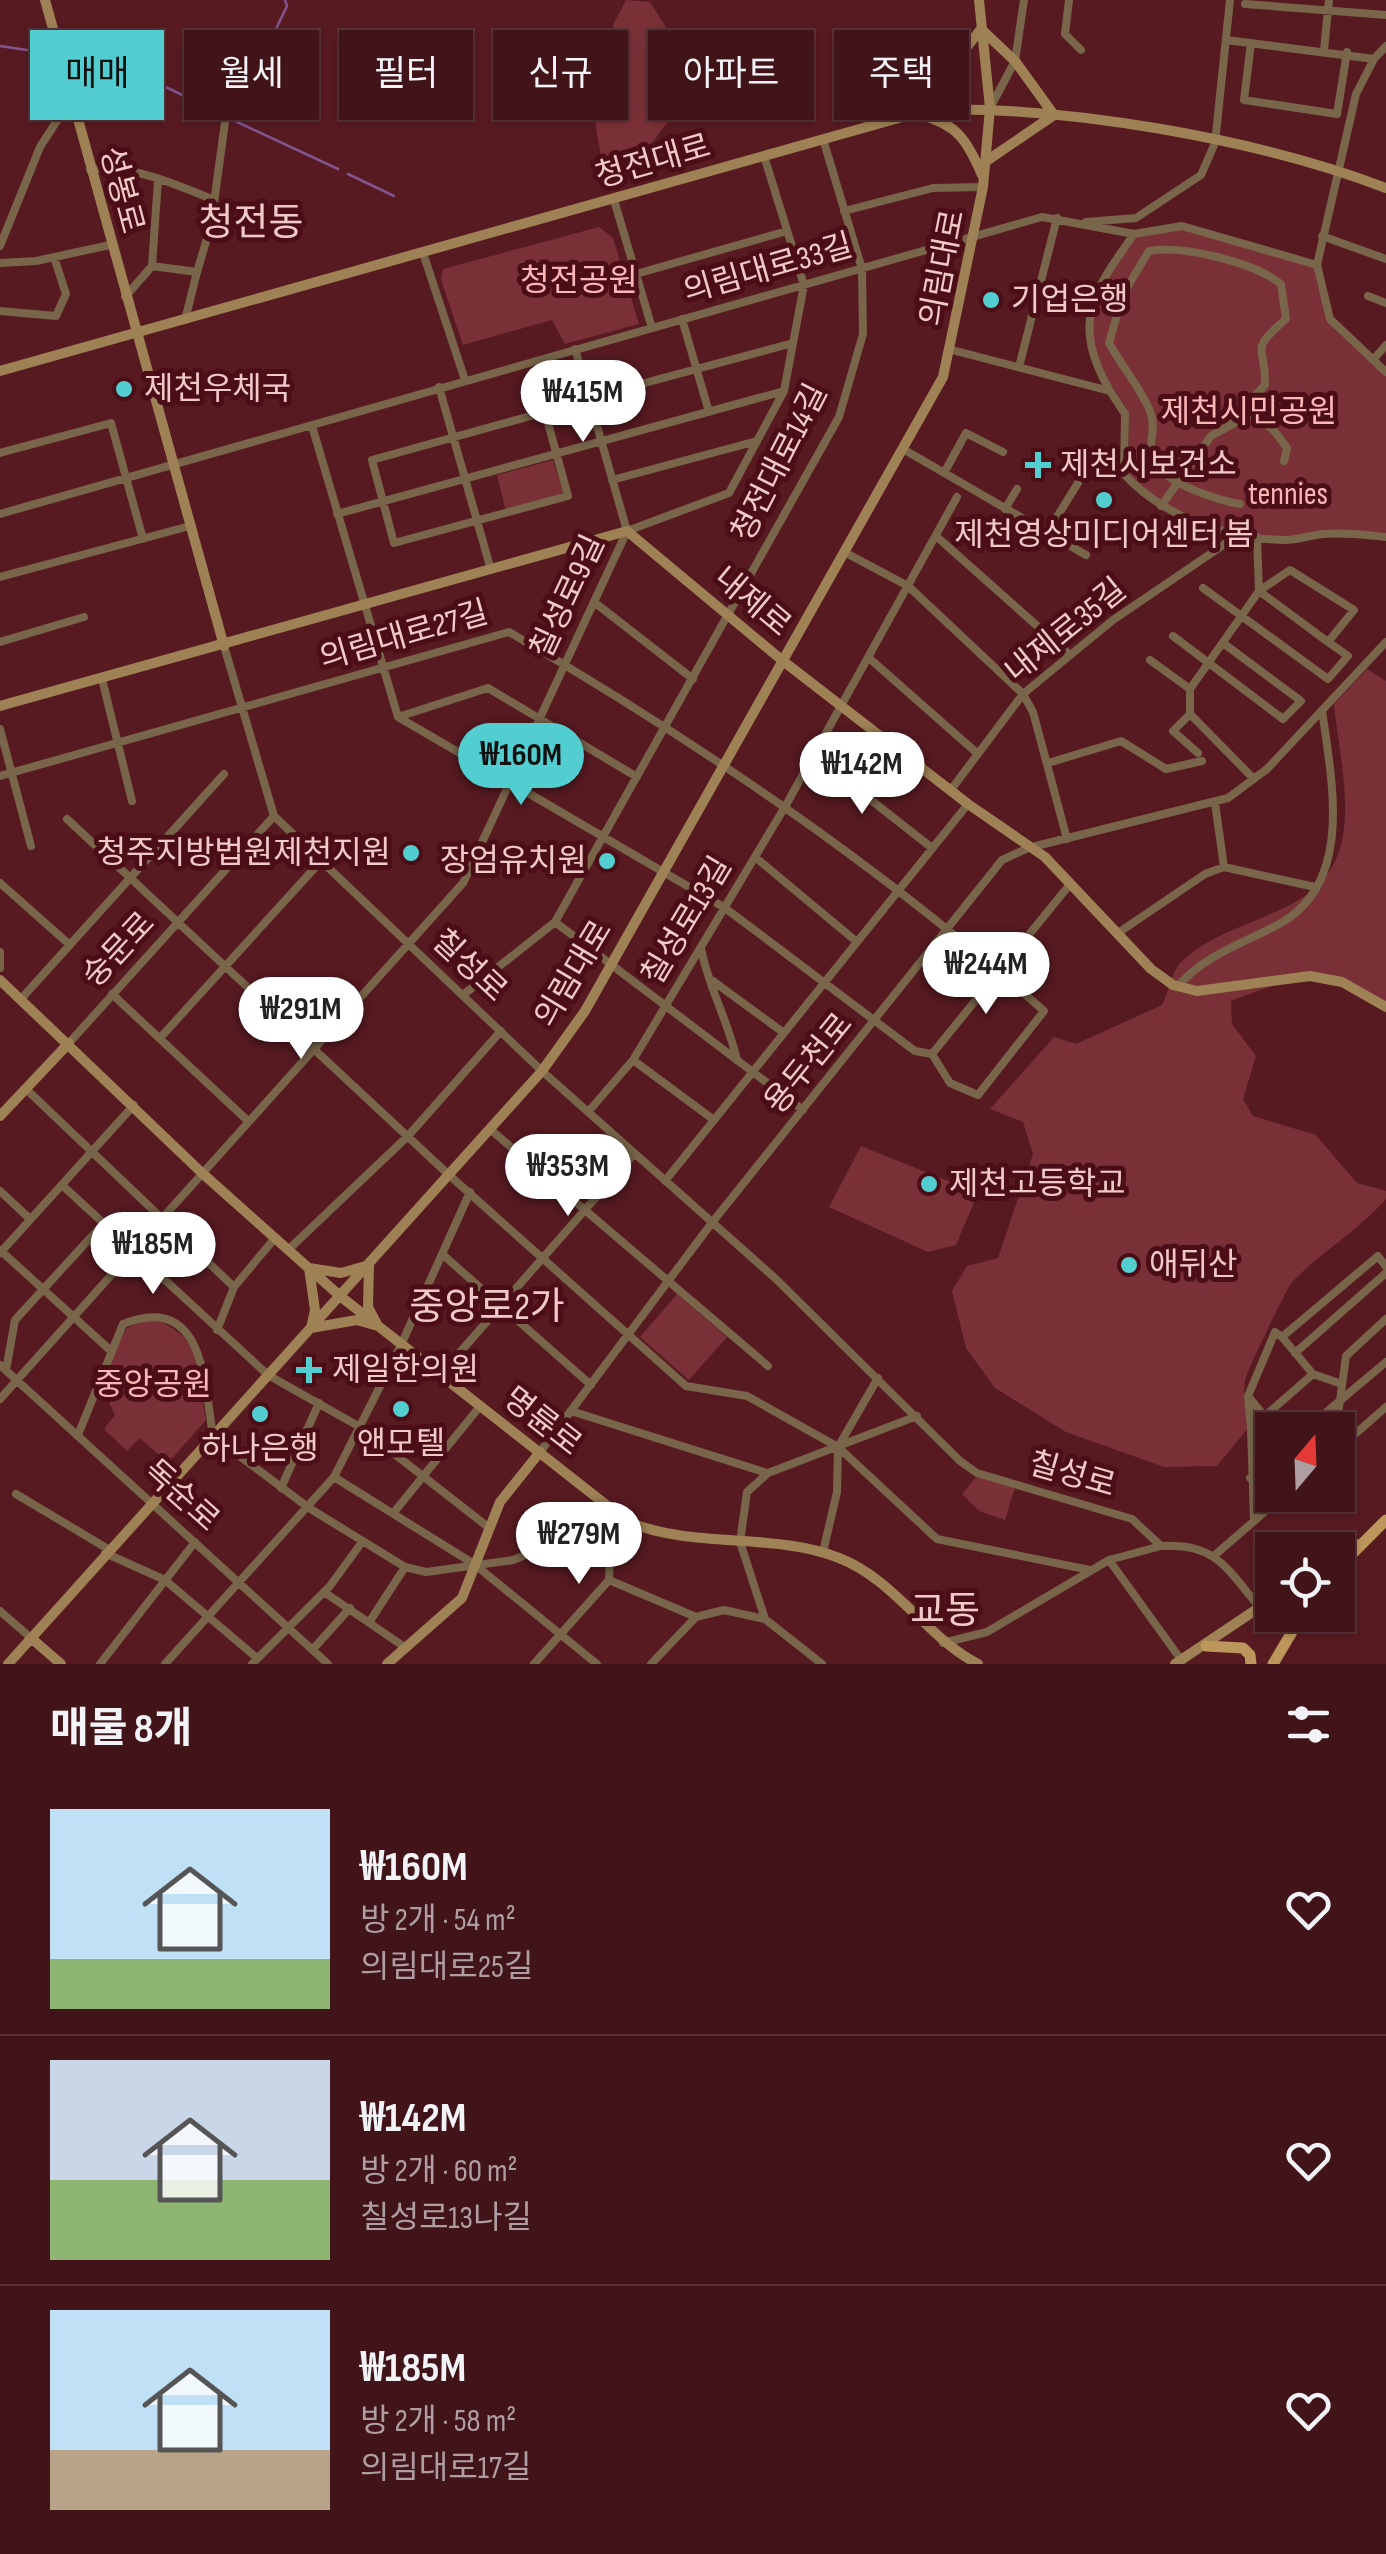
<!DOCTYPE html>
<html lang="ko">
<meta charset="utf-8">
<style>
body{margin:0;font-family:"Sofia Sans Condensed","Noto Sans KR",sans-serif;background:#481d22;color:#f1f3f6;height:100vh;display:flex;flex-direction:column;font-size:38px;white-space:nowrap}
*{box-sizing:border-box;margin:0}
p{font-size:32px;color:#ae9ea2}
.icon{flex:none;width:55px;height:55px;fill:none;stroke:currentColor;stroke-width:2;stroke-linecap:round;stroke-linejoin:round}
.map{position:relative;height:1664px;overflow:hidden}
.side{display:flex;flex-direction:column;background:#411419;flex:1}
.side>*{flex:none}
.guide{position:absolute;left:30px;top:30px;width:1328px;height:90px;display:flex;gap:20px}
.needle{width:65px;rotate:19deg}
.fabs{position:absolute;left:1255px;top:1412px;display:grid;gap:20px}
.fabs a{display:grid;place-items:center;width:100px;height:100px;border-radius:0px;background:#411419;box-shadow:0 2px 8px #0004,0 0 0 2px #5a3338;font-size:50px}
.price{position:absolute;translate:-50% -85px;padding:0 22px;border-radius:35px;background:#fff;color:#222;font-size:32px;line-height:65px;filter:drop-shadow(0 2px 5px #0008)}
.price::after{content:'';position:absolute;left:50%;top:60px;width:30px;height:22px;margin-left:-15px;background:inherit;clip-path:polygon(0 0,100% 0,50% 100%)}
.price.current{background:#52cdd0;color:#111}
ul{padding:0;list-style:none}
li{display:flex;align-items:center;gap:30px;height:250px;padding:0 50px}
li+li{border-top:2px solid #5a3338}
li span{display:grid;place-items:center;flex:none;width:280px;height:200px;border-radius:0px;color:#555}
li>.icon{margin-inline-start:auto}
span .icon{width:120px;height:120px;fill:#fffc;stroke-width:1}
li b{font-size:42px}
h2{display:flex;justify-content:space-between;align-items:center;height:120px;padding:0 50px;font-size:42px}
.tag{padding:0 35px;border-radius:0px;background:#411419;box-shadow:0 2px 8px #0004,0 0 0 2px #5a3338;font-size:35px;line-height:90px}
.tag.current{background:#52cdd0;color:#111}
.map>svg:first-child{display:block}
.green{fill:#7a3037}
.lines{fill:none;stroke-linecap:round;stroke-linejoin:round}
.stream{stroke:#825591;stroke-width:2.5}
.street{stroke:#78654a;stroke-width:8}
.secondary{stroke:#9e8154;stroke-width:10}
.primary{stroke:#bc965b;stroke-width:11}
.poi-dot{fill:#52cdd0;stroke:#4b0e17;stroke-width:4}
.labels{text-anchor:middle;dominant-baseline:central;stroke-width:10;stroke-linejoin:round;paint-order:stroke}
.street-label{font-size:32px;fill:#f1c9c9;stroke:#4b0e17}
.park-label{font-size:32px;fill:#fbb6b7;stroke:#4b0e17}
.poi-label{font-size:32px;fill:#f1c9c9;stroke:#4b0e17;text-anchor:start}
.quarter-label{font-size:38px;fill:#f1c9c9;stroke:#4b0e17}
</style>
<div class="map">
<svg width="1386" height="1664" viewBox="0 0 1386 1664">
<rect width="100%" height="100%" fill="#571a21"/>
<path class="green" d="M626 0 650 2 667 29 671 117 631 172 604 176 594 114 614 23Z
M599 227 613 238 639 324 565 344 552 320 463 345 441 280 443 269Z
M1182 229 1314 267C1324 326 1344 338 1386 376V534C1284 531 1207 560 1127 471 1127 453 1132 425 1126 409 1119 392 1104 379 1098 363 1080 312 1109 275 1137 236Z
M553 460 564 496 506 512 497 475Z
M1367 669 1386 681V1007C1318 969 1302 974 1231 1001L1232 1024 1256 1056 1243 1099 1253 1116 1316 1135 1357 1183 1386 1191V1199C1358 1231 1321 1252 1292 1282 1288 1286 1246 1373 1245 1380 1242 1395 1247 1412 1249 1427L1217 1466 1164 1467 1066 1432 995 1388 966 1348 952 1291 967 1266 998 1258 1033 1154 1023 1122 990 1109 1054 1037 1076 1044 1162 1005C1168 994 1172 972 1180 963 1235 910 1328 921 1343 836 1350 795 1338 746 1334 704Z
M861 1146 978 1193 956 1245 928 1252 829 1207Z
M677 1294 727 1337 689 1380 640 1337Z
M151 1318C205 1337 198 1371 206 1420L168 1463 140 1438 127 1451 104 1429 115 1415C95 1376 108 1364 127 1328Z
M976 1477 1015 1487 1005 1520 979 1511 962 1494Z"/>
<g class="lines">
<path class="stream" d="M0 46 40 52
M66 58 126 68 222 114
M233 119 287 6 285 0
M235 121 338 169
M348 174 394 196"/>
<path class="street" d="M1069 0 1065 34 1081 50
M1245 4 1386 15
M1226 40 1374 59
M1251 43 1244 100 1337 114 1347 52
M1386 46 1374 59 1356 94 1317 265 1330 319 1386 372
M1324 50 1329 0
M990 108 1015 61 1024 0
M90 170C122 161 183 187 214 200
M614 200 652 328
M844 211 933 188 983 187
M1086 222 1136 218 1201 175 1215 143 1230 0
M1322 236 1386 259
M0 246 40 147 71 99
M423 253 465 380
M0 263 36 261 110 245
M152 266 197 272 211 225 225 122
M636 274 787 231
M1368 296 1386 303
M125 297 152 266 158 180
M0 311 56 316 66 294 54 257
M682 319 709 412
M185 320 197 272
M575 349 627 531
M952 350 1110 391 1125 414 1124 474C1163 517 1228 539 1285 540 1298 540 1311 535 1324 534 1345 532 1365 535 1386 537
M1373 360 1386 345
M1019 367 1057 218
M439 387 491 570
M1110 391C1071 323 1092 293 1134 234
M589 398 793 343
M545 412 568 496 394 543 372 460Z
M1228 425 1265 385C1266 343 1248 352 1286 319L1281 284C1254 262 1182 245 1149 251L1123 294 1109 343C1121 365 1142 390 1150 411 1157 428 1148 441 1152 457 1157 481 1219 501 1240 504
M312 426 398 717 725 908 915 1051 932 1054 1071 883
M903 449 1086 555
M0 453 111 423 143 539
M944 473 966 433 1003 452
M612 480 757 441
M1161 506 1211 436 1250 415C1268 422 1276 432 1287 448L1284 461
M1005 509 1017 489
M0 514 1042 217 1134 234 1182 226 1317 265
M337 514 784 391
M627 531 729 493 784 391 804 285 764 156
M1047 533 1094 457
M936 536 1070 655
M846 553 908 586 1023 694 1033 712 1067 839
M0 577 190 526
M1203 588 1328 679 1348 656 1328 642
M594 602 693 679
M1173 636 1283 719 1301 701 1223 643
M0 642 84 617
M224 646 274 816 542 1071 776 1279 960 1461 977 1473 1132 1519 1161 1546C1216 1542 1228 1570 1260 1608
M869 658 978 754
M1150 660 1190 689
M102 679 132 801
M1190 714 1173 731 1198 753
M398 717 488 688 637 777
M0 729 31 846
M815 756 932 848
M1048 763 1121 741 1166 769 1202 761
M0 776 509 632C699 743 879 865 1044 1011L978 1095 950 1083 932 1054
M1254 779 1190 714V689L1259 591 1328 642 1354 610 1290 570 1259 591 1257 537
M950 791 1023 694 1113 620 1238 535
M1215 803 1224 867
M67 819 449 1175 686 1386 747 1396 838 1447 937 1539 1090 1570
M755 857 857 942
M0 883 70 945
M555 922 803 1110
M1118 933 1205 874 1224 867 1315 887
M701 948C707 984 728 1020 737 1060
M0 952V968
M713 981 784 1033
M1177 987C1207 953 1243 944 1281 923 1355 881 1331 778 1322 710
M112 994 248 1121
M463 995 555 922 839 417 863 334 862 269 823 139
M21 999 224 774
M160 1038 321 861
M69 1043 274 816
M633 1060 714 1120
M26 1089 234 1287
M588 1112 633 1060 786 805 957 497
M491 1130 768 1366
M665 1181 968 804
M62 1185 268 1375 360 1427 488 1527
M0 1191 30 1219
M0 1250 110 1350
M288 1250 408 1136 501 1031
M0 1253 134 1105
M442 1254 591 1385
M217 1330 234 1287 275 1238
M1282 1337 1313 1374 1342 1384
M1295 1353 1386 1273
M0 1365 328 1664
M6 1370 15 1320 104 1223
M440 1375 634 1154
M1248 1396 1251 1428
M0 1399 463 883 627 531
M571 1411 767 1473
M1265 1417 1248 1396 1275 1332 1282 1337 1378 1256 1386 1267
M1305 1430 1386 1362
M1336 1430 1346 1356 1386 1319
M78 1435 123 1324C204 1292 204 1381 213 1436L309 1508 405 1567 426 1572 513 1560 587 1530 612 1511
M1338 1449 1386 1407
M540 1452 711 1224 1002 860 1028 848 1228 798 1267 769 1386 642
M334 1477 474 1564 597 1664
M1250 1478 1272 1458
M281 1488 319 1403
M16 1494 108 1549
M395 1511 481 1405
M1254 1521 1251 1428 1313 1374
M823 1552 837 1492 838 1447 878 1378
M105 1553 165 1580 257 1658
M1215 1555 1284 1495
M1109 1560 1182 1661
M609 1580 696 1617 724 1610 765 1619 822 1664
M324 1592 406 1648
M0 1611 31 1638
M765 1619 740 1542 747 1492 768 1473 917 1416
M370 1621 405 1567
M943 1643 987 1632 1109 1560 1161 1546
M314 1648 350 1608
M100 1664 195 1542
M165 1664 334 1477 401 1345 470 1192
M252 1664 330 1586 362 1542
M534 1664 609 1580 612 1511
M651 1664 696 1617"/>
<path class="secondary" d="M45 0 224 646
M915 113 981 29 1015 61 1054 115 985 162
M920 115C957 123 968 142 982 175
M0 371 927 110C1064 105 1258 139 1386 188
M0 706 627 531 783 661 968 804 1045 857 1151 969 1173 985 1197 991 1310 976 1342 982 1386 1007
M0 980 202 1173 340 1296 628 1522C695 1549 773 1532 839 1558 894 1579 926 1637 978 1664
M0 1116 69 1043
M369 1265 368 1307 378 1326 357 1320 311 1328 315 1310 309 1268 341 1273Z
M1338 1557 1358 1544
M1275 1615 1296 1625
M31 1638 61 1664
M8 1664 542 1071 585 1011 943 377 983 187 990 108 979 0
M387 1664 462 1598 500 1502 540 1452
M1175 1664 1272 1599"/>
<path class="primary" d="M1338 1568 1386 1520
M1206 1646 1243 1648 1250 1655 1251 1664
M1273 1664 1302 1615"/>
</g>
<g class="poi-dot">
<circle cx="991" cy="300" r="10"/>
<circle cx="124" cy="389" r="10"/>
<path d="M1033 450h10v10h10v10h-10v10h-10v-10h-10v-10h10z"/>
<circle cx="1104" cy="500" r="10"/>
<circle cx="411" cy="853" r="10"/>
<circle cx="607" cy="861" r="10"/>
<circle cx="929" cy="1184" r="10"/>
<circle cx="1129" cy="1265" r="10"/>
<path d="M304 1355h10v10h10v10h-10v10h-10v-10h-10v-10h10z"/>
<circle cx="401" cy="1409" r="10"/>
<circle cx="260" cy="1414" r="10"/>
</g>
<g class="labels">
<g class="street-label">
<text transform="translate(653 162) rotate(-16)">청전대로</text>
<text transform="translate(121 190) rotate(75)">성봉로</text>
<text transform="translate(943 268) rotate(-79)">의림대로</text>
<text transform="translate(768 269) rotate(-16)">의림대로33길</text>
<text transform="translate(780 463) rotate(-63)">청전대로14길</text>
<text transform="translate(568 597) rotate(-65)">칠성로9길</text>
<text transform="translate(752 602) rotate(40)">내제로</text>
<text transform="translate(1066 631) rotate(-39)">내제로35길</text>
<text transform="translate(404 636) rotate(-16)">의림대로27길</text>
<text transform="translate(687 921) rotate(-59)">칠성로13길</text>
<text transform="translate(119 950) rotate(-47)">숭문로</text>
<text transform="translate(469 966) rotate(43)">칠성로</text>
<text transform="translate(574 974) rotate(-59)">의림대로</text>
<text transform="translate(809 1064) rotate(-51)">용두천로</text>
<text transform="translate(542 1422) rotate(38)">명륜로</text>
<text transform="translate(1072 1475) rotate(16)">칠성로</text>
<text transform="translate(181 1496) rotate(42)">독순로</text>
</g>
<g class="park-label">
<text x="579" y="281">청전공원</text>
<text x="1249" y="412">제천시민공원</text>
<text x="1288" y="494">tennies</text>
<text x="153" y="1385">중앙공원</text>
</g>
<g class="poi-label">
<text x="1011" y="300">기업은행</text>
<text x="144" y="389">제천우체국</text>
<text x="1060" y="465">제천시보건소</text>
<text x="1104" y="535" text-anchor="middle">제천영상미디어센터 봄</text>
<text x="391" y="853" text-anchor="end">청주지방법원제천지원</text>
<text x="587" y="861" text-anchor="end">장엄유치원</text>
<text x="949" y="1184">제천고등학교</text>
<text x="1149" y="1265">애뒤산</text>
<text x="332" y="1370">제일한의원</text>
<text x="401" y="1444" text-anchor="middle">앤모텔</text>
<text x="260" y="1449" text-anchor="middle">하나은행</text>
</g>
<g class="quarter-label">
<text x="251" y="223">청전동</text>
<text x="487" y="1307">중앙로2가</text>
<text x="945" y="1611">교동</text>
</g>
</g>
</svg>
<div class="fabs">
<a><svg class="needle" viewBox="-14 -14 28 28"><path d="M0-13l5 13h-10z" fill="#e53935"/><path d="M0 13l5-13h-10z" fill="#ae9ea2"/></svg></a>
<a><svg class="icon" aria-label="locate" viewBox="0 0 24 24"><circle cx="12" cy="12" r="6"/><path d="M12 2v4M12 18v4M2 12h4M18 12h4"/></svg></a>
</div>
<b class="price" style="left:583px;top:445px">₩415M</b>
<b class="price current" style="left:521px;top:808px">₩160M</b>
<b class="price" style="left:862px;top:817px">₩142M</b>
<b class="price" style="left:986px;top:1017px">₩244M</b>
<b class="price" style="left:301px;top:1062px">₩291M</b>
<b class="price" style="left:568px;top:1219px">₩353M</b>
<b class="price" style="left:153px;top:1297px">₩185M</b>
<b class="price" style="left:579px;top:1587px">₩279M</b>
<div class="guide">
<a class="tag current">매매</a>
<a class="tag">월세</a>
<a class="tag">필터</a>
<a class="tag">신규</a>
<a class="tag">아파트</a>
<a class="tag">주택</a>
</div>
</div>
<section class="side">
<h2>매물 8개<svg class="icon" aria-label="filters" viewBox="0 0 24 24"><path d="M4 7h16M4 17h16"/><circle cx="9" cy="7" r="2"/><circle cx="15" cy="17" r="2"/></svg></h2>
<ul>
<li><span style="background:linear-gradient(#bfe0f5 75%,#8fb573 0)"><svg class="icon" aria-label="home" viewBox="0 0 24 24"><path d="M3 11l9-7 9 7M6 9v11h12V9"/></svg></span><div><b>₩160M</b><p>방 2개 · 54 m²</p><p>의림대로25길</p></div><svg class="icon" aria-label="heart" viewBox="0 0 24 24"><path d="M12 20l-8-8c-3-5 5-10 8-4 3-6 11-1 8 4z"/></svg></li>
<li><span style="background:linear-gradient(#c9d6e8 60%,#8fb573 0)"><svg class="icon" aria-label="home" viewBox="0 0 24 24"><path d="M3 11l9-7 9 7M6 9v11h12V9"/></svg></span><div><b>₩142M</b><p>방 2개 · 60 m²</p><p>칠성로13나길</p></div><svg class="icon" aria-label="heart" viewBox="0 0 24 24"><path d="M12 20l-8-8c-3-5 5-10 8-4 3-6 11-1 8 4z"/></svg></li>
<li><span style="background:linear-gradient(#bfe0f5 70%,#b9a48a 0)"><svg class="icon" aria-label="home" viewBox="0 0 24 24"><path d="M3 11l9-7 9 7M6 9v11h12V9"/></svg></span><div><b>₩185M</b><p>방 2개 · 58 m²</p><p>의림대로17길</p></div><svg class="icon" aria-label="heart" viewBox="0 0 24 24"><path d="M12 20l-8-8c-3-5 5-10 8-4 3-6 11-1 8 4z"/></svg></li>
</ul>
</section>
